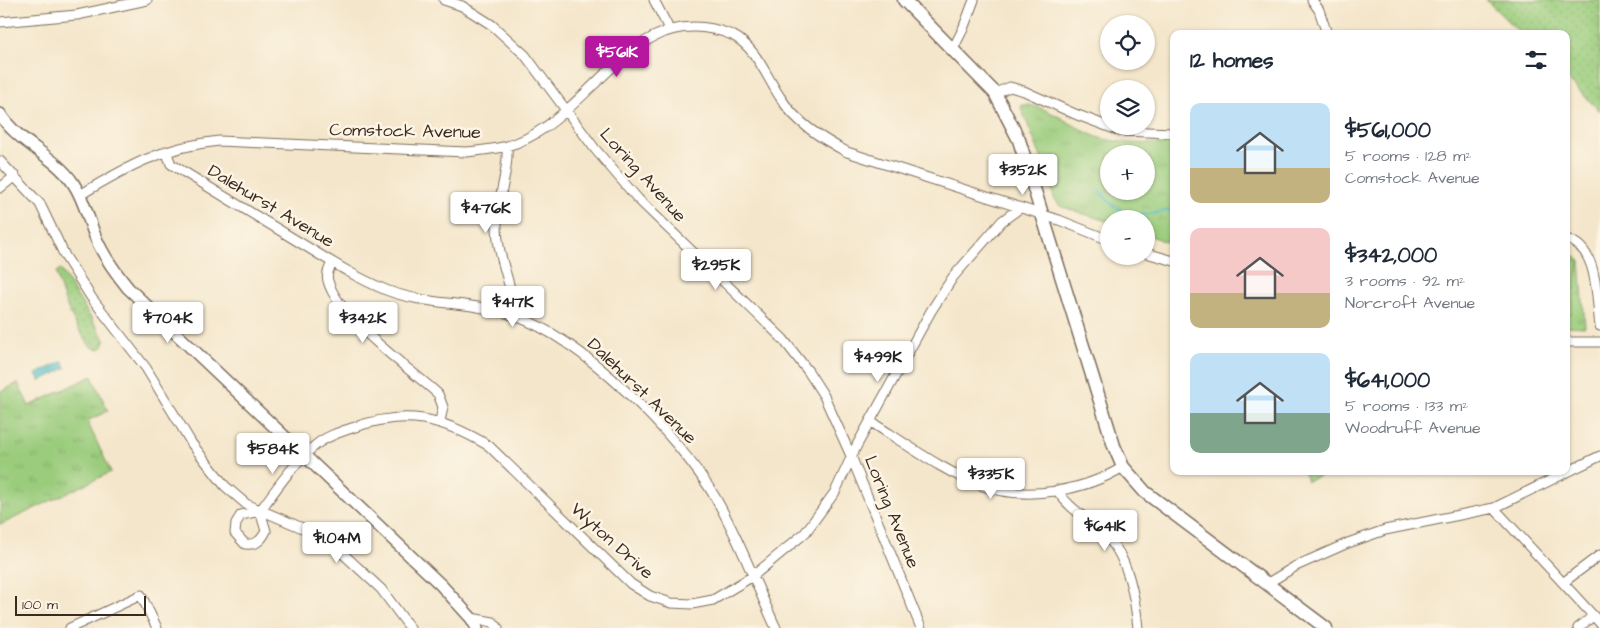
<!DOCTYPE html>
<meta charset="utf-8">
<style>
body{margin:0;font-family:"Architects Daughter",sans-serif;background:#f2f2f3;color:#1f2937;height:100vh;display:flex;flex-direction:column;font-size:19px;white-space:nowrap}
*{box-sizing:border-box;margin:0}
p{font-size:16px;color:#747a83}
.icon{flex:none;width:28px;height:28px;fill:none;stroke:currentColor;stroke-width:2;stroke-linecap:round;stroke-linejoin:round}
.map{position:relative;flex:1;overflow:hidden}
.side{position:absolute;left:1170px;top:30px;width:400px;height:445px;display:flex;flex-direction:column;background:#fff;border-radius:10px;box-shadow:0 1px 4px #0004}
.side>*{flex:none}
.controls{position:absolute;left:1100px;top:15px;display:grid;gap:10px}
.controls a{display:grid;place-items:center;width:55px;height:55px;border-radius:50%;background:#fff;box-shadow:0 1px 4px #0004;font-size:25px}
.scale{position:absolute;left:15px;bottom:12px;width:131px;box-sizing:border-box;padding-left:5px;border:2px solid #3b2a1e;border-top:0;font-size:14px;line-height:18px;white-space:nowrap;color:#3b2a1e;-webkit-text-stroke:4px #fcf5e5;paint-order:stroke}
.price{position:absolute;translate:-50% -42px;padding:0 11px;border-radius:5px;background:#fff;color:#222;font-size:16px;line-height:32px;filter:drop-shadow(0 1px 2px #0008)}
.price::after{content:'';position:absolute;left:50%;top:30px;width:15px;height:11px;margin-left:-8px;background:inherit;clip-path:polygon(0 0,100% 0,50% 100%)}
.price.current{background:#b5179e;color:#fff}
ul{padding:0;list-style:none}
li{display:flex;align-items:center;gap:15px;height:125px;padding:0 20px}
li span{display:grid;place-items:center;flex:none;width:140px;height:100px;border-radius:10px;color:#555}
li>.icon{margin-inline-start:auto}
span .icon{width:60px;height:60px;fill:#fffc;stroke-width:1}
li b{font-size:21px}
h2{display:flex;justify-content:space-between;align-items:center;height:60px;padding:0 20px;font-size:21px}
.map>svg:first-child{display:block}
.grass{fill:url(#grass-dots);stroke:#6a7b4d}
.park{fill:url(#park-tufts);stroke:#6a7b4d;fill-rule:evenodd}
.pitch{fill:#9acc7c;stroke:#6a7b4d}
.water{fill:#4cbbc4;stroke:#447271}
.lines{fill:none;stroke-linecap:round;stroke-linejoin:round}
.stream{stroke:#4cbbc4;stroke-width:2.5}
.minor-casing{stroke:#7c6c5b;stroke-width:11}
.tertiary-casing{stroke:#7c6c5b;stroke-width:14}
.secondary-casing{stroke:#7c6c5b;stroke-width:15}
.minor{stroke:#fff;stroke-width:9}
.tertiary{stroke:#fff;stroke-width:11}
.secondary{stroke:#fff;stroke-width:12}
.labels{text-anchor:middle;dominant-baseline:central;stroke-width:5;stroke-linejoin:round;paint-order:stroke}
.street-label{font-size:18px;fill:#3b2a1e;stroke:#fcf5e5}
</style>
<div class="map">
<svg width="1600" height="628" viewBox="0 0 1600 628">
<defs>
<pattern id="grass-dots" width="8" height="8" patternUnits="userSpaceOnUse" patternTransform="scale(1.25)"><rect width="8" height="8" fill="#9acc7c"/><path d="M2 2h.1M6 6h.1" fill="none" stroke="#86af6b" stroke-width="1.8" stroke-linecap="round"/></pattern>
<pattern id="park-tufts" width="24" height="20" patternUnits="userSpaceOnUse" patternTransform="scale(1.25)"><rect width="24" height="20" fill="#9acc7c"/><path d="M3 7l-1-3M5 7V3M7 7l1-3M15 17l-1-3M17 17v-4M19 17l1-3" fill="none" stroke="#86af6b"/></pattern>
</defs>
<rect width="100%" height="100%" fill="#fcf5e5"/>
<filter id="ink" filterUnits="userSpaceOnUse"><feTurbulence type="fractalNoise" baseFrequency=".02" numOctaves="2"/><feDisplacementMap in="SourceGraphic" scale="10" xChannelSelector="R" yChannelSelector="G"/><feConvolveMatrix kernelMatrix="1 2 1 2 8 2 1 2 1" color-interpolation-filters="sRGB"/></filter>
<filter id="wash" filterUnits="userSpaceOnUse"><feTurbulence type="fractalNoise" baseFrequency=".0096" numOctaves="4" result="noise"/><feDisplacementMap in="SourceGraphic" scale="20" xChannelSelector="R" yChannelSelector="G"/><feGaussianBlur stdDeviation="1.12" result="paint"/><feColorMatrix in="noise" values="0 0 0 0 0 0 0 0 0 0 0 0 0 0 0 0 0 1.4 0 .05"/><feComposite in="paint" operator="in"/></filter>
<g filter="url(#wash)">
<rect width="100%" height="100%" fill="#f4e6cb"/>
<path class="grass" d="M1486 0H1600V111L1566 78V34H1521Z
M60 269 105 340 103 347 99 349 91 347C74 327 62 298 56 272Z"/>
<path class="park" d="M1022 105C1043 102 1078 131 1100 138 1123 144 1150 144 1174 143V245L1146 234V219H1109V222L1060 206 1054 198 1048 174 1021 108ZM1109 154H1146V191H1109Z
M1566 250 1580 260 1585 327 1566 326Z
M92 376 108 411 87 421 111 472 0 525V392L18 383 29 406Z"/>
<path class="pitch" d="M1566 259 1579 261 1571 314 1566 313Z
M1303 471H1334L1307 481Z"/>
<path class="water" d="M63 361 66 368 40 381 36 374Z"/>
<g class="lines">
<path class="stream" d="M1099 190C1124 222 1138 217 1174 209"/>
</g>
</g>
<g filter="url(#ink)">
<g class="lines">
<g class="minor-casing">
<path id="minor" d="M444 0 462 6 492 25 525 55 595 149 638 199 783 339 808 371 824 396 851 456 921 628
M654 0 667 25
M1312 0 1319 10 1327 34
M0 22 77 15 147 0
M953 49 963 29 974 0
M995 93 1010 87 1024 91 1075 114 1120 131 1174 133
M507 148C509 173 497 198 497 225 497 257 512 284 516 316
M166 151 171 164C212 189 253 214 294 239 324 257 354 277 386 290 427 306 473 301 515 316 584 340 678 435 715 497 739 538 756 585 776 628
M0 161 40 204 65 256 91 297 146 368 192 444 225 486 246 504 326 538 381 589 410 628
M0 188 15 176
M80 195C128 166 162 147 219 141L466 152C498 149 517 147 544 128 605 87 646 0 732 35 756 47 766 76 780 97 796 123 821 138 847 152L1059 220 1109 240
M1566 239C1599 247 1596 298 1600 326
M1146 253 1174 261
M332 263C329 269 326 274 328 281 338 318 409 368 438 394L443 407 440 421
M1566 342H1600
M871 422C905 443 945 473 983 486 1027 501 1084 491 1123 467
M1057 490C1068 508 1087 518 1102 532 1128 554 1135 596 1138 628
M1494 508 1600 623
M260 511C276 489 296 460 317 444 327 436 340 432 352 428 406 409 441 417 489 446L631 584 650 596 671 603 692 604 713 600 753 576 805 533 835 492 857 445 931 311 953 277 1002 221 1020 208
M260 511 266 531C261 541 256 545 245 544L235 533 236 523 241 515Z
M1564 582 1600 555
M1268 583 1296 566 1348 543 1385 530 1494 508 1600 456
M471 618 493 622 498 628
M70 628 141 595 157 628
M1578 628 1592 617"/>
</g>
<g class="tertiary-casing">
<path id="tertiary" d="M0 114C18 143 54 155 73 183 84 199 88 218 95 236 103 256 115 272 128 288L441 585 471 618 477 628"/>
</g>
<g class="secondary-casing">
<path id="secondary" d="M904 0 995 93 1019 140 1114 446 1123 467 1145 492 1326 628"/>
</g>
<use href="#minor" class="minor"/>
<use href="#tertiary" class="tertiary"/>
<use href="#secondary" class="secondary"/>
</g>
</g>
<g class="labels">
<g class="street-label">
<text transform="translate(405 131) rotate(1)">Comstock Avenue</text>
<text transform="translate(643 175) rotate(48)">Loring Avenue</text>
<text transform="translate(271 206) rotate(31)">Dalehurst Avenue</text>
<text transform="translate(642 391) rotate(44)">Dalehurst Avenue</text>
<text transform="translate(892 512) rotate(68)">Loring Avenue</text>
<text transform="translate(612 541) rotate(42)">Wyton Drive</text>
</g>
</g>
</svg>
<div class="controls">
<a><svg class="icon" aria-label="locate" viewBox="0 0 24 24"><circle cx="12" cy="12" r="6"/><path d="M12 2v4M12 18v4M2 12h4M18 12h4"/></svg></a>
<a><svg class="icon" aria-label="layers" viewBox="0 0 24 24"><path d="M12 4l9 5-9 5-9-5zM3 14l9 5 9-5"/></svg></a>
<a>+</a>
<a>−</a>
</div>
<div class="scale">100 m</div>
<b class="price current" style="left:617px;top:78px">$561K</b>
<b class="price" style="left:1023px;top:196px">$352K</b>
<b class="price" style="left:486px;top:234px">$476K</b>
<b class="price" style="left:716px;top:291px">$295K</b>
<b class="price" style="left:513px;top:328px">$417K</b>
<b class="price" style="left:168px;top:344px">$704K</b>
<b class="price" style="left:363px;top:344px">$342K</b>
<b class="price" style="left:878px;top:383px">$499K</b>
<b class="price" style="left:273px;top:475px">$584K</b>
<b class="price" style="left:991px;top:500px">$335K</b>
<b class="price" style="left:1105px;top:552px">$641K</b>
<b class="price" style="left:337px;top:564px">$1.04M</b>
<section class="side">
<h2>12 homes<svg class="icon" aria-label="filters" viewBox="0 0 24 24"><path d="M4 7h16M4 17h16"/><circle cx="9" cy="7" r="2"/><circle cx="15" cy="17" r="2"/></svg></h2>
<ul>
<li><span style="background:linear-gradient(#bfe0f5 65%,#c2b280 0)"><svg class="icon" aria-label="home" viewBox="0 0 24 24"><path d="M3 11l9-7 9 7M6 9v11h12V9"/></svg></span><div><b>$561,000</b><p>5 rooms · 128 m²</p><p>Comstock Avenue</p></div></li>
<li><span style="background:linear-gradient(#f6c9c9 65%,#c2b280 0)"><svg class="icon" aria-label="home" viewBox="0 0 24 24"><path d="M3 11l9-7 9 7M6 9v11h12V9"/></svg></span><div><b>$342,000</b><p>3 rooms · 92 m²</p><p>Norcroft Avenue</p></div></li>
<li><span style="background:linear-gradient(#bfe0f5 60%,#7fa58c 0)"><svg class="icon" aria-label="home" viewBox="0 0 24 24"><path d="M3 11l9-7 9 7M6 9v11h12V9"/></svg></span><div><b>$641,000</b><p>5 rooms · 133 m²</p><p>Woodruff Avenue</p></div></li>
</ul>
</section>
</div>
